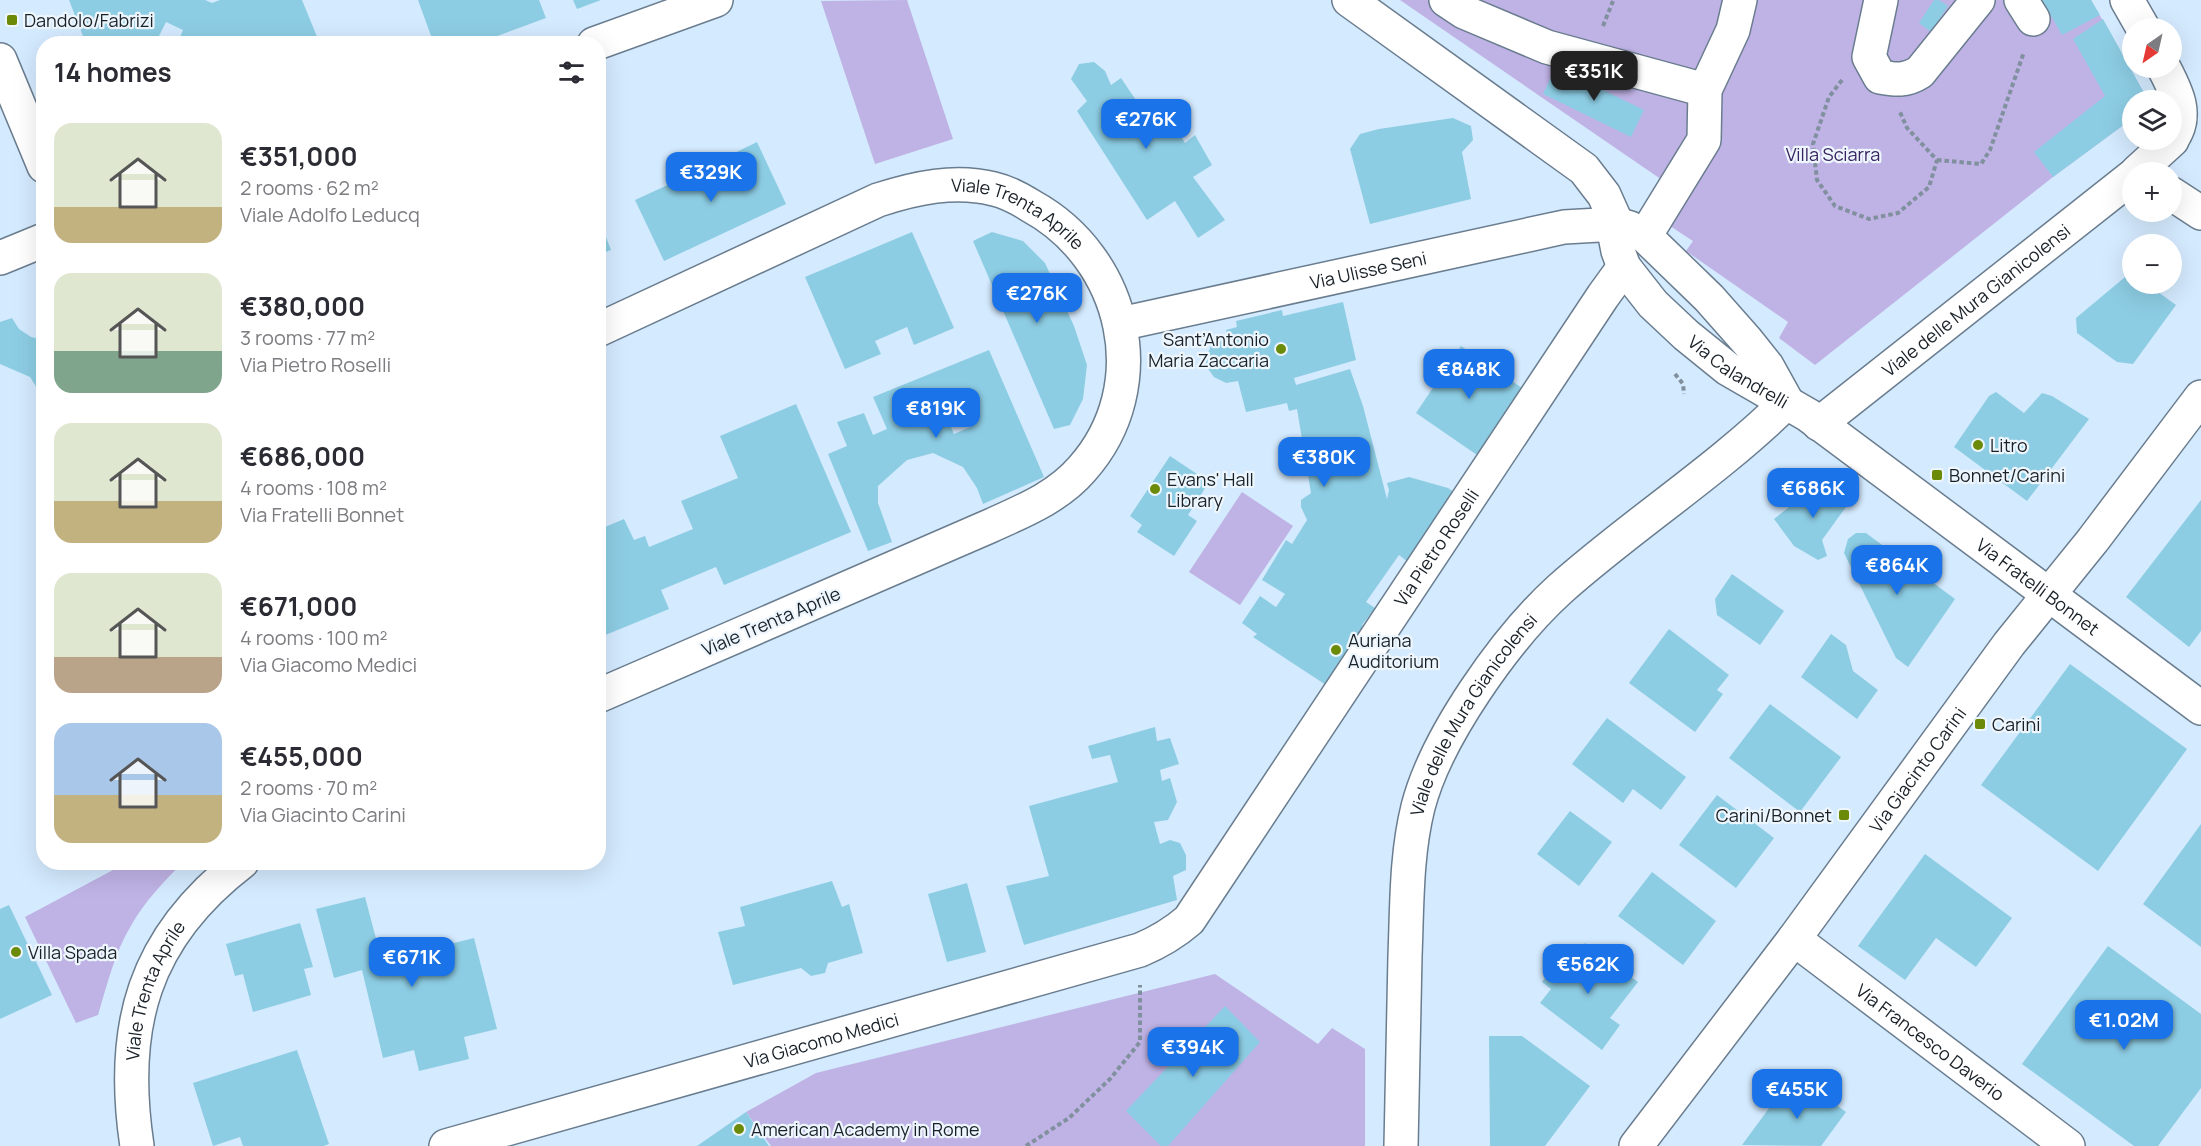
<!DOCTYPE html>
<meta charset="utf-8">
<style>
body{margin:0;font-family:Manrope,sans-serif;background:#f2f2f3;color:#2b2b33;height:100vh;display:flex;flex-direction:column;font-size:22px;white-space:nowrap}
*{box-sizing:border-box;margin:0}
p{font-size:20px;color:#7c7c81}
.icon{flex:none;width:33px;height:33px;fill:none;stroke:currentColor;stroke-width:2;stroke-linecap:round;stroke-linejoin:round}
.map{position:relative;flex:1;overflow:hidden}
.side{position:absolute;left:36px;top:36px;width:570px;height:834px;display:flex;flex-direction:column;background:#fff;border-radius:24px;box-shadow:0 6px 24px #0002}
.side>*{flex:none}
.needle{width:39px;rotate:214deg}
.tools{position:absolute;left:2122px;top:18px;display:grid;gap:12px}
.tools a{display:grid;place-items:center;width:60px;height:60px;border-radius:50%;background:#fff;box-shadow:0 6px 24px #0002;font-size:30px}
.price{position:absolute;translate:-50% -51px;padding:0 14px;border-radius:12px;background:#1a73e8;color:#fff;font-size:20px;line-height:39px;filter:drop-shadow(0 2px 3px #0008)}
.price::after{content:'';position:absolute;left:50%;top:36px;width:18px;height:14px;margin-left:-9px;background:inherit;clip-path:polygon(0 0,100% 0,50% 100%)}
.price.selected{background:#222;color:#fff}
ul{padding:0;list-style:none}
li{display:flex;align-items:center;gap:18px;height:150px;padding:0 18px}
li span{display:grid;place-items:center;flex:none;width:168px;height:120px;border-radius:18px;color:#555}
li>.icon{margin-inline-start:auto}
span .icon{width:72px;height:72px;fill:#fffc;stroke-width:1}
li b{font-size:26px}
h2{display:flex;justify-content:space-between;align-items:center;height:72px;padding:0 18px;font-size:26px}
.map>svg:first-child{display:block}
.green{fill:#bfb2e5}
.building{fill:#8dcde4;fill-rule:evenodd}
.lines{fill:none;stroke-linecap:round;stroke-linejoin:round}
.minor-casing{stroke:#6a7d8f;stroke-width:36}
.path{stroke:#80909e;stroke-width:4;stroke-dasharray:4.5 3;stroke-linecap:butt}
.minor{stroke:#fff;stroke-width:33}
.poi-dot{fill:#6a8a08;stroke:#edf5fd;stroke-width:2}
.labels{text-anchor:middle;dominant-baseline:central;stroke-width:4.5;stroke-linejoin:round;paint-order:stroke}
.poi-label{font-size:18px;fill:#192128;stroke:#edf5fd;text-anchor:start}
.park-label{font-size:18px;fill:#38235f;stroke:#edf5fd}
.street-label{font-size:18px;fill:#192128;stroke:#edf5fd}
</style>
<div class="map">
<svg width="2201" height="1146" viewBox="0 0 2201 1146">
<rect width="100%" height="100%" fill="#d4eafe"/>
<path class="green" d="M907 0 953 139 875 164 821 1Z
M1400 0H2091L2148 100H2133V118L2053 177 1815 365 1779 338 1788 322 1686 251 1693 241 1667 224 1684 195Z
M1242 492 1293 526 1240 605 1189 572Z
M128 862 182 863C164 882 145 901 132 924 115 951 107 985 98 1015L76 1023 25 917Z
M1215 974 1318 1044 1332 1028 1365 1049V1146H771L746 1112 816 1073Z"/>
<path class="building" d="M69 0H205L212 3 220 0H302L320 44H177L183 30 166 22 157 40 164 44H86Z
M418 0H539L546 18 476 44H434Z
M573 0H601L577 9Z
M1934 0H1939L1948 6 1931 32 1919 23Z
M2042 0H2091L2100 15 2062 35Z
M2103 19 2148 100H2133V118L2053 177 2034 152 2105 96 2073 39Z
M1094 62 1105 71 1111 85 1121 78 1146 115 1160 103 1185 143 1195 135 1212 165 1193 177 1225 220 1198 238 1175 201 1147 220 1077 111 1087 101 1071 79 1079 64Z
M1556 67 1644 110 1631 137 1543 94Z
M1453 118 1471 126 1473 140 1462 152 1471 199 1370 224 1350 149 1360 134 1379 129Z
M757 142 786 204 664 261 635 200 672 183 675 189 721 167 718 161Z
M598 217 611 250 598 255Z
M912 232 954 328 914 345 907 327 875 341 881 354 845 369 805 277Z
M992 232 1023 241 1045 263 1074 326 1087 365 1083 399 1070 425 1054 429 973 241Z
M2131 272 2133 274V284H2147L2176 305 2133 364 2117 362 2077 333 2076 318Z
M1343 302 1356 360 1294 378 1296 385 1350 369 1363 406 1387 499 1389 490 1387 483 1409 477 1448 488 1454 492 1408 562 1399 555 1366 602 1375 608 1362 625 1368 629 1326 685 1253 637 1257 634 1242 623 1260 596 1276 607 1285 594 1262 580 1286 540 1292 544 1307 520 1301 507V500L1311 493 1297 409 1289 411 1287 403 1246 412 1238 381 1226 383 1214 377 1206 366V358L1211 346 1227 338 1226 330 1237 327 1236 321 1282 310 1283 316Z
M12 318 19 329 31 337 44 340V399L30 377 0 364V322Z
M1461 346 1522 388 1477 455 1416 413Z
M989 350 1044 477 983 504 977 488 963 467 933 453 907 460 878 486V503L892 542 868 551 828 454 847 446 837 422 864 413 873 435 887 429 873 397ZM964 402 975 425 954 434 944 411Z
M1996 392 2024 413 2042 393 2052 396 2089 419 2027 501 1954 447 1989 396Z
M796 404 851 532 724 585 716 567 661 590 669 609 598 638V530L624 519 634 540 645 536 649 547 693 529 681 501 738 478 720 436Z
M1170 456 1209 482 1188 515 1197 521 1174 556 1137 532 1142 525 1130 516Z
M1823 480 1851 500 1822 540 1827 556 1818 560 1794 546 1774 519Z
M2201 500V631L2189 647 2126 597Z
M1856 533H1866L1955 599 1908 667 1896 658 1844 553 1848 539Z
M1732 574 1784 611 1760 645 1717 615 1715 599Z
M1669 629 1729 675 1717 690 1723 694 1695 732 1629 683Z
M1831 634 1846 645 1853 671 1878 690 1857 719 1801 677Z
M2070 664 2187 749 2098 871 1981 785Z
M1770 704 1841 757 1800 812 1729 758Z
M1607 718 1686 777 1661 810 1633 789 1623 803 1572 764Z
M1155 727 1157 741 1170 738 1179 764 1160 770 1162 781 1170 778 1177 802 1168 820 1154 822 1160 844 1170 840 1180 843 1186 855V870L1173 876 1177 900 1024 945 1006 886 1049 876 1029 806 1118 782 1110 755 1092 759 1088 746Z
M1717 795 1774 838 1736 888 1679 845Z
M1570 811 1612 842 1579 886 1537 854Z
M2201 824V947L2143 904Z
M1925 854 2012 918 1976 967 1936 938 1905 980 1858 946Z
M1652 872 1716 921 1683 965 1618 916Z
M832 881 842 907 849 904 863 953 828 963 825 973 811 976 801 968 733 985 718 932 745 926 740 907Z
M967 883 986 952 947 962 928 894Z
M365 897 382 961 474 938 497 1029 464 1037 469 1059 419 1071 414 1050 383 1058 362 970 334 978 316 909Z
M9 905 52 995 0 1019V909Z
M300 923 313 967 304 969 311 995 253 1012 243 974 235 976 226 944Z
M1585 943 1638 982 1610 1018 1620 1025 1602 1050 1540 1003 1551 989 1542 982 1556 963 1565 970Z
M2108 946 2201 1014V1088L2158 1146H2134L2022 1064Z
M1225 1006 1260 1042 1168 1146H1161L1126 1111Z
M1489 1036H1522L1590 1086 1545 1146H1490Z
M297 1050 329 1144 324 1146H243L240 1137 213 1146 193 1083Z
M1802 1080 1846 1112 1821 1146 1742 1145 1781 1092 1789 1097Z
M746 1112 769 1146H697Z"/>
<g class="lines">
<g class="minor-casing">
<g id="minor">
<path id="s1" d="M1349 0 1584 169 1604 195 1617 224 1615 236 1618 251 1624 267 1653 304 1686 335 1728 369 1808 415 2201 708"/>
<path d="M1446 0 1464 12 1547 47 1705 90"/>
<path d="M1881 0 1869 57 1880 77C1896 80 1906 81 1920 72L1978 0"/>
<path d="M2021 0 2033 19"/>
<path d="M2127 0 2143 28"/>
<path d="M594 44 716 0"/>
<path d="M0 60 44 166"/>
<path d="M2164 68C2176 91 2189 115 2172 139"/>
<path d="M2137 172 2172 140"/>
<path d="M2172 194 2201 213"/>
<path d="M1645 236 1704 140 1705 90 1733 30 1740 0"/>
<path d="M0 258 44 240"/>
<path id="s2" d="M1120 324 1564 227 1617 224 1630 228 1645 236 1709 298 1747 341 1767 366 1787 402"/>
<path id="s3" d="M598 330 878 200C915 188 955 179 994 189 1007 192 1020 199 1031 206 1126 258 1156 386 1082 469 1058 497 1023 511 990 526L598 696"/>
<path id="s4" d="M1819 424 2133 176"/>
<path id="s5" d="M1794 939 2068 1146"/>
<path id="s6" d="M137 1146C119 1027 143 938 242 862"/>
<path id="s7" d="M446 1146 1140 950C1159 942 1174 933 1189 920L1603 296 1624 267"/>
<path id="s8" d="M1401 1146C1402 1083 1404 1019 1405 956 1407 906 1406 855 1418 807 1436 737 1506 638 1560 589 1633 524 1717 471 1787 402"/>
<path id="s9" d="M1636 1146 1794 939 2009 644 2093 540 2201 397"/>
</g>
</g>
<path class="path" d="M1603 26 1613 1
M1842 80 1829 97 1813 144 1817 180 1835 206 1869 219 1898 213 1929 187 1937 160 1907 128 1900 112
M1937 160 1981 164 1990 150 2024 52
M1675 374 1683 384 1684 394
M1026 1146 1069 1118 1110 1079 1140 1042V985"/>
<use href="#minor" class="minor"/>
</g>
<g class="poi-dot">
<rect x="6" y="14" width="12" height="12" rx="3"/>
<circle cx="1281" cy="349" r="6"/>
<circle cx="1978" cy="445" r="6"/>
<rect x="1931" y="469" width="12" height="12" rx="3"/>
<circle cx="1155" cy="489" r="6"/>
<circle cx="1336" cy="650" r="6"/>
<rect x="1974" y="718" width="12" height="12" rx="3"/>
<rect x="1838" y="809" width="12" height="12" rx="3"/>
<circle cx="16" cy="952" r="6"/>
<circle cx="739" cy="1129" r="6"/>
</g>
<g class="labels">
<g class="poi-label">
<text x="24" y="20">Dandolo/Fabrizi</text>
<text x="1269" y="339" text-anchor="end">Sant’Antonio<tspan x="1269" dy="21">Maria Zaccaria</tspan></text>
<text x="1990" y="445">Litro</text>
<text x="1949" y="475">Bonnet/Carini</text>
<text x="1167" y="479">Evans' Hall<tspan x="1167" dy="21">Library</tspan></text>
<text x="1348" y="640">Auriana<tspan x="1348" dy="21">Auditorium</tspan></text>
<text x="1992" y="724">Carini</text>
<text x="1832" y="815" text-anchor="end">Carini/Bonnet</text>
<text x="28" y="952">Villa Spada</text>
<text x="751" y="1129">American Academy in Rome</text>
</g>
<g class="park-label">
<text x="1833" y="154">Villa Sciarra</text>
</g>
<g class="street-label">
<text stroke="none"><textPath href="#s3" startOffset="458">Viale Trenta Aprile</textPath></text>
<text stroke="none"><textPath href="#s2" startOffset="254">Via Ulisse Seni</textPath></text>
<text stroke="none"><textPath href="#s4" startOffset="200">Viale delle Mura Gianicolensi</textPath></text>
<text stroke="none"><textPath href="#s1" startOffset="555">Via Calandrelli</textPath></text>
<text stroke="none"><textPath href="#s7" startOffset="1226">Via Pietro Roselli</textPath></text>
<text stroke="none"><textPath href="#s1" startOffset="924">Via Fratelli Bonnet</textPath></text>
<text transform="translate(771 621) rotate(-23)">Viale Trenta Aprile</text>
<text stroke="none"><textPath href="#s8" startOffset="448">Viale delle Mura Gianicolensi</textPath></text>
<text stroke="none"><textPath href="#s9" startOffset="470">Via Giacinto Carini</textPath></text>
<text stroke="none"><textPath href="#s6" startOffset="160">Viale Trenta Aprile</textPath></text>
<text stroke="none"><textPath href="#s7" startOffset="390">Via Giacomo Medici</textPath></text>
<text stroke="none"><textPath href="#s5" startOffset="171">Via Francesco Daverio</textPath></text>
</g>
</g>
</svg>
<div class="tools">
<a><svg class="needle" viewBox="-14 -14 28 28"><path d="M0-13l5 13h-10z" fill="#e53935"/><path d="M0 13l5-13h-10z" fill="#7c7c81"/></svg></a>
<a><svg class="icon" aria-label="layers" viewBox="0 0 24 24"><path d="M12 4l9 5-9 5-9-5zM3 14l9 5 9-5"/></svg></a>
<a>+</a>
<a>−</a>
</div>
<b class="price selected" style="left:1594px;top:102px">€351K</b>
<b class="price" style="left:1146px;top:150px">€276K</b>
<b class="price" style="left:711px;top:203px">€329K</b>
<b class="price" style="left:1037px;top:324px">€276K</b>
<b class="price" style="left:1469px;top:400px">€848K</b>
<b class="price" style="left:936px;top:439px">€819K</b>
<b class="price" style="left:1324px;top:488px">€380K</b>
<b class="price" style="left:1813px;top:519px">€686K</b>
<b class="price" style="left:1897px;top:596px">€864K</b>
<b class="price" style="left:412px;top:988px">€671K</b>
<b class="price" style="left:1588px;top:995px">€562K</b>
<b class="price" style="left:2124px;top:1051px">€1.02M</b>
<b class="price" style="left:1193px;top:1078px">€394K</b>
<b class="price" style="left:1797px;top:1120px">€455K</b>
<section class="side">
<h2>14 homes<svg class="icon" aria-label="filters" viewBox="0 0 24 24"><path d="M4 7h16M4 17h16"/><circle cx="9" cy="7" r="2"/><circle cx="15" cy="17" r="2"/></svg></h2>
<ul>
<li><span style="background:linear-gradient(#dfe7d0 70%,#c2b280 0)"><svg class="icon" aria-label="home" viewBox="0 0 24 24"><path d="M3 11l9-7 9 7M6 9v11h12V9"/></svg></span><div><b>€351,000</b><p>2 rooms · 62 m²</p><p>Viale Adolfo Leducq</p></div></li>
<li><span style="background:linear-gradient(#dfe7d0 65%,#7fa58c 0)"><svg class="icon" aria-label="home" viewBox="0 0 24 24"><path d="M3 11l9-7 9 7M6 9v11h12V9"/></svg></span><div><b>€380,000</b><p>3 rooms · 77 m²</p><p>Via Pietro Roselli</p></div></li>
<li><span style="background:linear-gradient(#dfe7d0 65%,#c2b280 0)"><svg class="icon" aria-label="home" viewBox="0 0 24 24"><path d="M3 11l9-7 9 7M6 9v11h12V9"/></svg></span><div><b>€686,000</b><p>4 rooms · 108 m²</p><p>Via Fratelli Bonnet</p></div></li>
<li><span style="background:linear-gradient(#dfe7d0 70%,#b9a48a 0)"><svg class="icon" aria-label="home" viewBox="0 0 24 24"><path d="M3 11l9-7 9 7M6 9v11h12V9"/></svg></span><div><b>€671,000</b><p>4 rooms · 100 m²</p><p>Via Giacomo Medici</p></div></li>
<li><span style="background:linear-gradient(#a9c7e8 60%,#c2b280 0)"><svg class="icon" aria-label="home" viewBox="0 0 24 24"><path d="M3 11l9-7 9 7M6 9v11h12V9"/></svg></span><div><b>€455,000</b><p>2 rooms · 70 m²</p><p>Via Giacinto Carini</p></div></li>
</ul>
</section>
</div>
